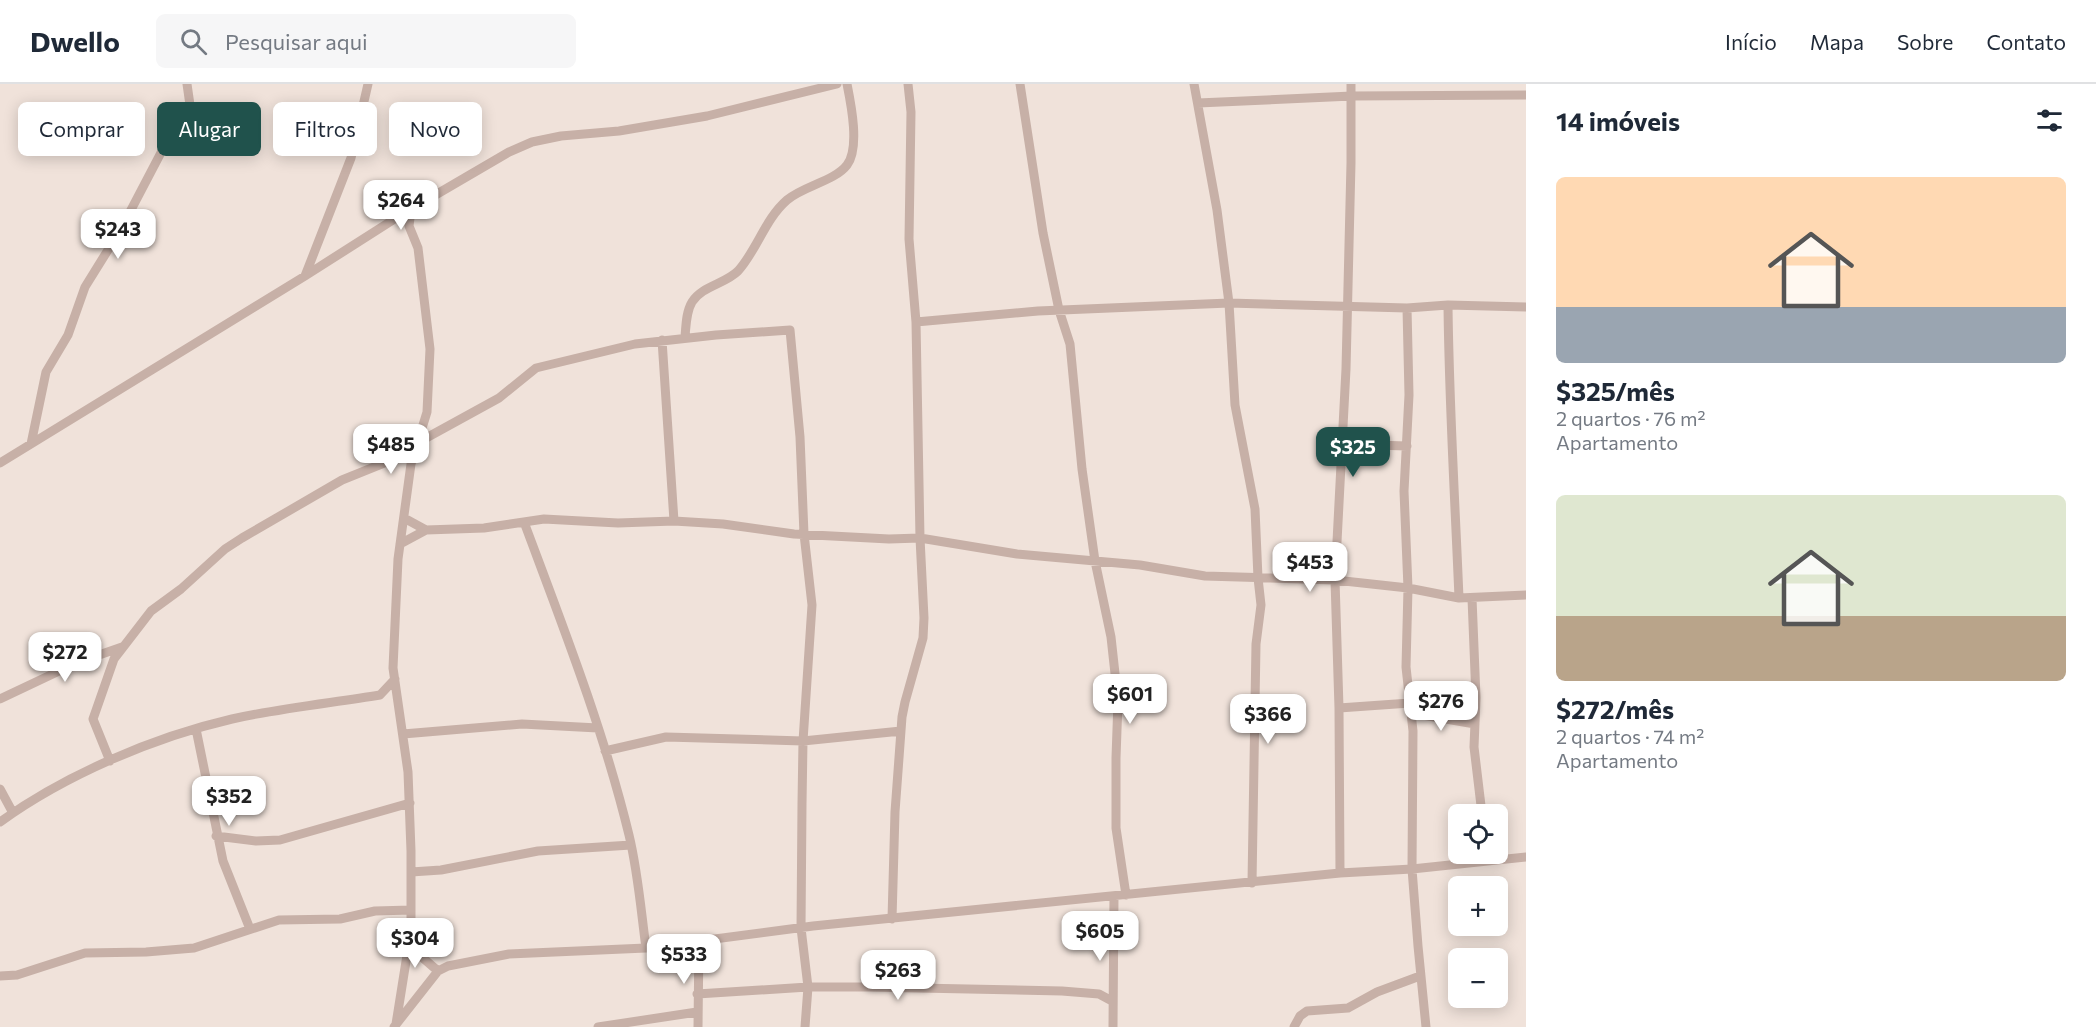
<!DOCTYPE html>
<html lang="pt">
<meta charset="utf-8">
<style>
body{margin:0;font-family:Commissioner,sans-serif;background:#f6f6f7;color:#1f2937;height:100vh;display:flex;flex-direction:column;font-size:22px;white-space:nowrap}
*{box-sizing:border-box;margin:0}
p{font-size:20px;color:#747a83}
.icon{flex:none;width:33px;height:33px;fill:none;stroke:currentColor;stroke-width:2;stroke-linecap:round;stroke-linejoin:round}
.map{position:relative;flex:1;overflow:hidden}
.panel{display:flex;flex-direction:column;background:#fff;width:570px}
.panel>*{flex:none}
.top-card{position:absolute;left:18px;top:18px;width:570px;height:54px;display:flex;gap:12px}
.tools{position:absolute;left:1448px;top:720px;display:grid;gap:12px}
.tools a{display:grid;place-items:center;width:60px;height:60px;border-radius:9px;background:#fff;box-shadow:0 3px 15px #0003;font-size:30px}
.price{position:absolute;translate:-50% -51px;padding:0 14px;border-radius:12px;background:#fff;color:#222;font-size:20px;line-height:39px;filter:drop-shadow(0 2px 3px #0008)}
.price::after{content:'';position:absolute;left:50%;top:36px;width:18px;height:14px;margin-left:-9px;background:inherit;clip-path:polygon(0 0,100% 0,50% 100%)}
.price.selected{background:#20524c;color:#fff}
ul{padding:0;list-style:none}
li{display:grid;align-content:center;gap:12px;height:318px;padding:0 30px}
li span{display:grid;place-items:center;height:186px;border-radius:9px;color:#555}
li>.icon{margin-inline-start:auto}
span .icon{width:108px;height:108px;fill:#fffc;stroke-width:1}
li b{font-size:26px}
h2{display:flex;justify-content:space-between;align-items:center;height:72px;padding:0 30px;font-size:26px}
.chip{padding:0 21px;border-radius:9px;background:#fff;box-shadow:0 3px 15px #0003;font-size:21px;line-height:54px}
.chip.selected{background:#20524c;color:#fff}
header{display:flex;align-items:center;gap:36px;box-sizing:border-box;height:84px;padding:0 30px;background:#fff;border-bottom:2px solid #e0e1e3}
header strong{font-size:28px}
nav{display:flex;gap:33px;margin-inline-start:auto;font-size:21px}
.search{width:420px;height:54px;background:#f6f6f7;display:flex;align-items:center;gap:15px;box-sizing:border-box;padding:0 21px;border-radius:9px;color:#747a83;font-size:22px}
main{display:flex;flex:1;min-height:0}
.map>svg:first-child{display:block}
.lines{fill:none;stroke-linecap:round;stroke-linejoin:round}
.minor{stroke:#c7b0a7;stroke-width:9}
</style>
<header>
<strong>Dwello</strong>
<div class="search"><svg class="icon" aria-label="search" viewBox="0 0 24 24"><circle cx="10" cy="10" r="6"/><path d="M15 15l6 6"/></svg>Pesquisar aqui</div>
<nav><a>Início</a><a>Mapa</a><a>Sobre</a><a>Contato</a></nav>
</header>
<main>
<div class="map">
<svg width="1526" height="943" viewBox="0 0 1526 943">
<rect width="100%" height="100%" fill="#f0e2da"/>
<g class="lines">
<path class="minor" d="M1020 0 1043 149 1059 226 1070 260 1082 385 1095 477 1111 553 1118 617 1116 674V744L1126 811
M1194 0 1217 126 1229 219 1235 321 1255 425 1258 494 1261 521 1256 560 1252 799
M1198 19 1352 12 1526 11
M305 192 351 74 368 0
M1448 221C1449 319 1455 416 1459 514
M1407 224 1409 311 1404 407 1408 504 1406 583 1413 647 1412 785 1418 862 1426 943
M916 238 1038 227 1229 219 1407 224 1448 221 1526 223
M685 253C686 242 686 228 692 218 702 202 725 200 738 187 757 166 765 135 787 116 803 102 835 97 847 81 860 64 851 20 847 0
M662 256 674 437
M31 360 46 288 68 251 85 203 121 145 165 61 188 36 191 28 187 0
M1342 360 1407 362
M0 379 305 192 396 134 509 68 532 58 561 52 619 47 707 32 837 0
M404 434 426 446
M524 438C562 540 603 644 629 751 638 788 641 827 646 864
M400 460 426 446 484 444 544 435 618 439 674 437 723 440 794 450 889 455 920 454 1017 470 1140 481 1205 492 1335 496 1408 504 1459 514 1526 511
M1472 514 1476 614 1474 663 1482 730
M0 615 76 579 122 563
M1339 624 1410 619
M1411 629 1475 640
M196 645 223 777 250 845
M403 650 522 640 598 644
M605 667 666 653 803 657 901 647
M110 677 93 635 114 575 151 527 181 505 225 465 242 454 342 396 399 373 417 359 499 314 536 284 635 260 716 251 790 246 800 353 804 450 812 521 803 657 802 720 801 844 808 903 805 943
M0 705 13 729
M0 738C65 691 154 653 232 635 281 624 331 619 380 611L395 595
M216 752 256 757 280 756 410 719
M411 788 441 786 538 767 631 761
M1340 789 1339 624 1335 496 1346 285 1351 79V0
M892 835 895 728 902 633 905 618 923 554 924 534 920 454 916 238 909 155 911 28 908 0
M409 862 438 887
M0 892 17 891 85 869 146 868 194 864 279 836 340 835 375 827 411 826
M697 910 808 903H869L1062 907 1099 910 1112 917
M396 940 411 846V767L408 688 393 584 398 475 411 380 427 328 430 265 418 164 409 142 411 126
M394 943 438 887 448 882 509 870 646 864 813 842 1340 789 1412 785 1526 773
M598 943 697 928
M698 943 699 857
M1113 943 1114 812
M1294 943 1300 932 1307 927 1348 924 1377 908 1420 892"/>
</g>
</svg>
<div class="tools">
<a><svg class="icon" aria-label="locate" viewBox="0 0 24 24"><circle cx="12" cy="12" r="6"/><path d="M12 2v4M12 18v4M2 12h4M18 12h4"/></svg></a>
<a>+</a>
<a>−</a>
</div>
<b class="price" style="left:401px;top:147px">$264</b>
<b class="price" style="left:118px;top:176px">$243</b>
<b class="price" style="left:391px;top:391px">$485</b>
<b class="price selected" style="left:1353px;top:394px">$325</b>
<b class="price" style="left:1310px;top:509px">$453</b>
<b class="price" style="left:65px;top:599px">$272</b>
<b class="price" style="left:1130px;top:641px">$601</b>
<b class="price" style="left:1441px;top:648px">$276</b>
<b class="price" style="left:1268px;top:661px">$366</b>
<b class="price" style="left:229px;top:743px">$352</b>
<b class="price" style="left:1100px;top:878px">$605</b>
<b class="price" style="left:415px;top:885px">$304</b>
<b class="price" style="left:684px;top:901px">$533</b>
<b class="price" style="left:898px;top:917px">$263</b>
<div class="top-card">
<a class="chip">Comprar</a>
<a class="chip selected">Alugar</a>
<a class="chip">Filtros</a>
<a class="chip">Novo</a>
</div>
</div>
<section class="panel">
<h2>14 imóveis<svg class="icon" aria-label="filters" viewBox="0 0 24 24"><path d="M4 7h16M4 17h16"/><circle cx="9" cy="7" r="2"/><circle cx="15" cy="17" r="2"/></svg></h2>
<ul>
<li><span style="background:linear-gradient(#ffd9b3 70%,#9aa5b1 0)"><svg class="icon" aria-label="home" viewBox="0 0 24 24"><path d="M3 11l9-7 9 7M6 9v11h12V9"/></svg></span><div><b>$325/mês</b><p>2 quartos · 76 m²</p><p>Apartamento</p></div></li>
<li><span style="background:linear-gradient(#dfe7d0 65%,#b9a48a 0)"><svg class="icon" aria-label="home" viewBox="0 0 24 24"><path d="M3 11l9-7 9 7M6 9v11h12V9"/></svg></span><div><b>$272/mês</b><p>2 quartos · 74 m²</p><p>Apartamento</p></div></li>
</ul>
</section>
</main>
